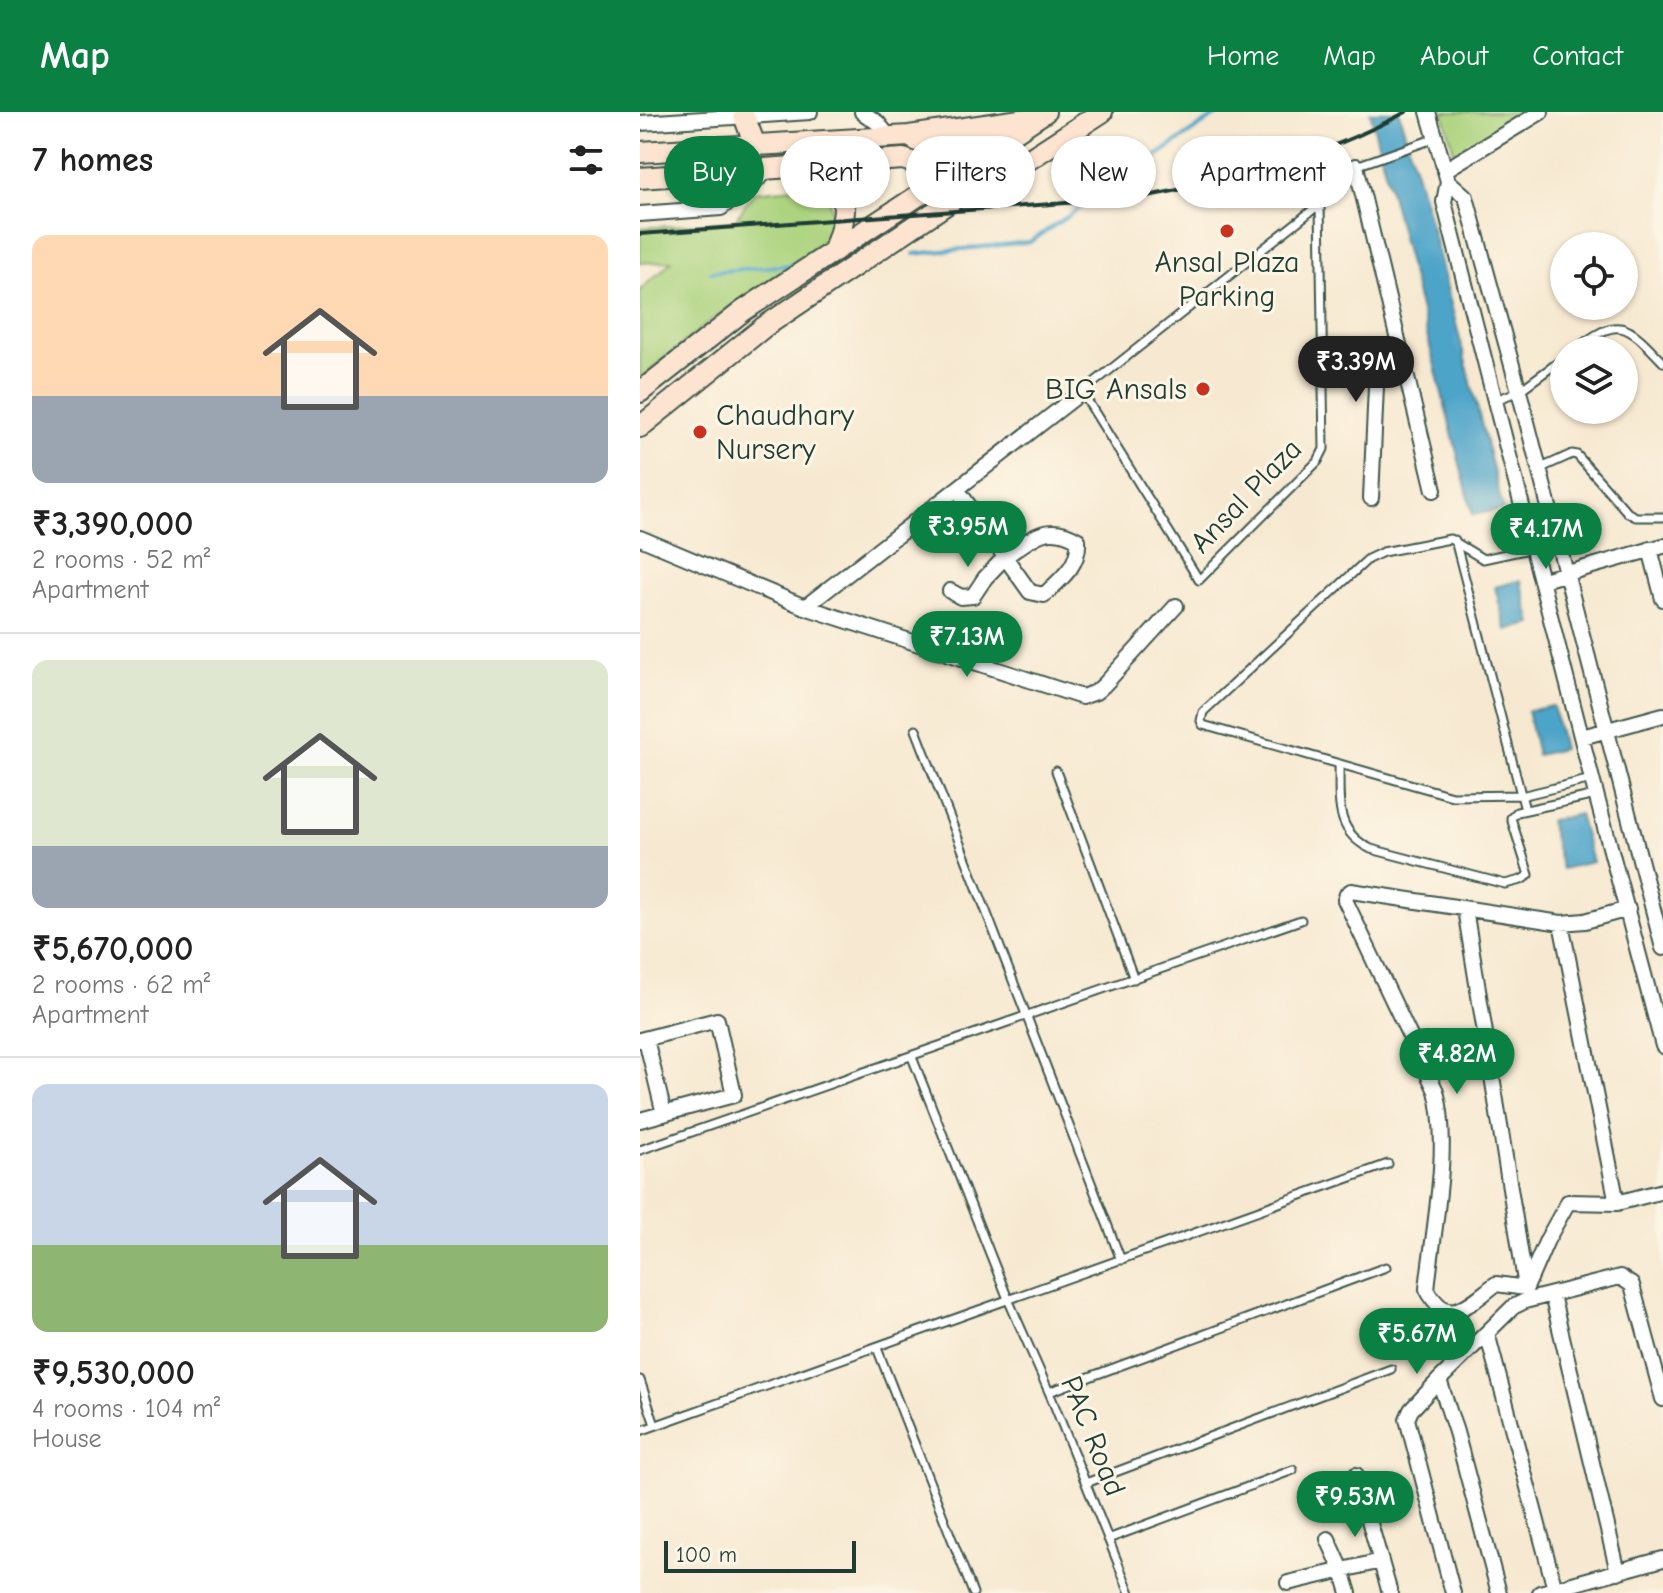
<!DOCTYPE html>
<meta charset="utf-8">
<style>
body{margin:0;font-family:"Comic Neue",sans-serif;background:#f2f2f2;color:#222;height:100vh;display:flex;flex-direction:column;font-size:30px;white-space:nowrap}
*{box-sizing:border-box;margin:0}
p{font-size:26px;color:#767676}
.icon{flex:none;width:44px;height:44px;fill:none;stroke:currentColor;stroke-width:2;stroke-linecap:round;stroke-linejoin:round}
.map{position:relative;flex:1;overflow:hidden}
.panel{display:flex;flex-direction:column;background:#fff;width:640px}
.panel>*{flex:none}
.top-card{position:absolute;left:24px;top:24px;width:760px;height:72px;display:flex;gap:16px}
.tools{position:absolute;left:910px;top:120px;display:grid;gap:16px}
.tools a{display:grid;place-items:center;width:88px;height:88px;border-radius:50%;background:#fff;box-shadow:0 2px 6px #0004;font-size:40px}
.scale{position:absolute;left:24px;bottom:20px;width:192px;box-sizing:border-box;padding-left:8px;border:4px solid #1f3d34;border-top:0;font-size:22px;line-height:28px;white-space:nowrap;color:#1f3d34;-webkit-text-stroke:6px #fcf5e5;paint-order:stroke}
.price{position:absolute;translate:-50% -68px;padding:0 18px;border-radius:28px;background:#0b8043;color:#fff;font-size:26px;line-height:52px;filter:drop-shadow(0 2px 4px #0008)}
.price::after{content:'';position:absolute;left:50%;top:48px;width:24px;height:18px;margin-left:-12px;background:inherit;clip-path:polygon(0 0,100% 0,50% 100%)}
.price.on{background:#222;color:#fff}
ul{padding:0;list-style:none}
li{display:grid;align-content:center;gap:16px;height:424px;padding:0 32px}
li+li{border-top:2px solid #e0e0e0}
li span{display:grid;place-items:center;height:248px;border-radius:16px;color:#555}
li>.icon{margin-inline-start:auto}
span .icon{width:144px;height:144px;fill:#fffc;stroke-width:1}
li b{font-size:34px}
h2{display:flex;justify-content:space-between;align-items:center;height:96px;padding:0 32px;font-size:34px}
.tag{padding:0 28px;border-radius:36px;background:#fff;box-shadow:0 2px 6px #0004;font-size:28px;line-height:72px}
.tag.on{background:#0b8043;color:#fff}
header{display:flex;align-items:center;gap:48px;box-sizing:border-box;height:112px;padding:0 40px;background:#0b8043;color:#fff}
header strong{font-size:38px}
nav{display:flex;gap:44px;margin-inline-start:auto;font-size:28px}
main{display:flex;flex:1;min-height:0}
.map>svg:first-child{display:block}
.green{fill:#acd37e;stroke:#668859;stroke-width:2}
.water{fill:#4da4c9;stroke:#36707e;stroke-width:2}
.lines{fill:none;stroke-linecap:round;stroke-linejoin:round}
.stream{stroke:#4da4c9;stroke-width:4}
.lane-casing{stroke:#3f574c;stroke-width:11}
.street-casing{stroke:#3f574c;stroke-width:18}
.secondary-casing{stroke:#3f574c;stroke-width:24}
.lane{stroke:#fff;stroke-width:7}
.street{stroke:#fff;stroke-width:14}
.secondary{stroke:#fde4d1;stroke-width:20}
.rail{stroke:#1f3d34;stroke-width:4}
.poi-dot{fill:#c8321e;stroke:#fcf5e5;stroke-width:3}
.labels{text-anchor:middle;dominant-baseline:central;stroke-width:6;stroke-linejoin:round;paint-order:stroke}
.poi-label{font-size:30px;fill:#1f3d34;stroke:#fcf5e5}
.street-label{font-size:30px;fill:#1f3d34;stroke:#fcf5e5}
</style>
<header>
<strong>Map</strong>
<nav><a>Home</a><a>Map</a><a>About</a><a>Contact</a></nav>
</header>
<main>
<section class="panel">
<h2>7 homes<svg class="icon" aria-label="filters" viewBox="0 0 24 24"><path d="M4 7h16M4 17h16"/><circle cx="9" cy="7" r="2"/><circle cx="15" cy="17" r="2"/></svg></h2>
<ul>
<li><span style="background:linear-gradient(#ffd9b3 65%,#9aa5b1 0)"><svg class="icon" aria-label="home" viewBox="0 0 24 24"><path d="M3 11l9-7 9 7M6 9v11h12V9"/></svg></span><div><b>₹3,390,000</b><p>2 rooms · 52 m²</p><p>Apartment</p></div></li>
<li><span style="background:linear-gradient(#dfe7d0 75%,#9aa5b1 0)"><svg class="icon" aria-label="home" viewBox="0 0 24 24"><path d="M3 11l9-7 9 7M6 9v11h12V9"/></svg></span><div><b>₹5,670,000</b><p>2 rooms · 62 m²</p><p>Apartment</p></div></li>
<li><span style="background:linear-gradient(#c9d6e8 65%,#8fb573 0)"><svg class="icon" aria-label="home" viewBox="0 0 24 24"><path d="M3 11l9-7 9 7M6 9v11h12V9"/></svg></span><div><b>₹9,530,000</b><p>4 rooms · 104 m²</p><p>House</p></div></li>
</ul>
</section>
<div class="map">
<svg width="1023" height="1481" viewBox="0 0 1023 1481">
<rect width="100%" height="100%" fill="#fcf5e5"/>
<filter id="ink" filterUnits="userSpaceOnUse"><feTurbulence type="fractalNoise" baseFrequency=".0125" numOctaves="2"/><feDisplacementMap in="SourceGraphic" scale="16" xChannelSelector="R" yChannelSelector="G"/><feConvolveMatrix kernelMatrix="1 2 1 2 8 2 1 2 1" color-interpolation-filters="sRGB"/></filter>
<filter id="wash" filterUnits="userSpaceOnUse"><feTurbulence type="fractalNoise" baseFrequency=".006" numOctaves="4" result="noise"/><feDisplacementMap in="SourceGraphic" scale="32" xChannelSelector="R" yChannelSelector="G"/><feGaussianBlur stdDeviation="1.8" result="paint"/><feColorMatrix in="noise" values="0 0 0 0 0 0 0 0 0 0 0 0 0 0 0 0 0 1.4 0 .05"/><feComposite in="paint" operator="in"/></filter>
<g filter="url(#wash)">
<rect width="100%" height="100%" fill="#f7e9d1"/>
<path class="green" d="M803 0H880L816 46Z
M175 74 189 88 193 106 184 127 165 143 70 209 0 267V178L32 149 0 151V116L94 110 114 80Z"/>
<path class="water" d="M730 0H759L790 109 863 397 833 403Z
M881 468 892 512 866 518 855 475Z
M913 594 923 637 897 643 887 599Z
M939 702 952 750 922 757 909 709Z"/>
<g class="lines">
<path class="stream" d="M274 142 390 130 581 0
M71 160 161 152"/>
</g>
</g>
<g filter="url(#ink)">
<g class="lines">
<g class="lane-casing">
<path id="lane" d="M680 92 684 337 678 349 559 468 442 280 680 92 716 54 796 26
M935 238C979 203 986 211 1023 250
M856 288 879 279 924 246
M899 357 932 342 937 343 988 401 996 405H1023
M815 428 885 698
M894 436 843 447 810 427 743 440 728 447 563 600 561 609 563 613 812 684 885 683 952 667
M276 618 481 1148
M699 652C700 687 693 719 731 737L865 772 881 768 889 763 871 706 877 700 956 683
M416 659 494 867
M272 945 368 1187 409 1280 490 1481
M0 1038 661 808
M237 1236 333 1481
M0 1268 15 1313
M409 1280 746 1155
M0 1319 748 1052
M446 1371 751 1257
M468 1427 653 1358"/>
</g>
<g class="street-casing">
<path id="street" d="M222 0 238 11 249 25
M788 0 808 69 804 90 952 667 1023 934
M0 11 170 0
M716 54 794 378
M805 58 901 0
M808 69 826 85 879 279 1023 836
M0 102 81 96 130 57
M731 386 737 252 763 249
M0 426 165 495 442 585 456 580 464 573 536 494
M1010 437 1023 487
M903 468 1023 434
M310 479 321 485 333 484 345 466 365 445 390 480 404 483C421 467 440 453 438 428 407 409 391 427 365 445L317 377
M165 495 434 286
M942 625 1023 603
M825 797 886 1175
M988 797 945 809 921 811 711 779 707 782 705 788 796 979C811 1034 793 1119 787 1177 808 1218 830 1191 856 1172L886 1176 907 1128 928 1090 977 1091 1023 1079
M921 811 977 1091
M6 927 24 1002
M0 928 77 908 94 983 0 1008
M912 1183 978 1460
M847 1221 915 1477
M799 1268 816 1320 859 1481
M716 1363 750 1481
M688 1427 702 1458 709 1481
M648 1471 741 1449
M813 1481 767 1307 771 1298 799 1268 873 1195 885 1189 980 1165 992 1173 1023 1287
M900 1481 1023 1447"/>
</g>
<g class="secondary-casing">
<path id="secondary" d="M104 4 115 33
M269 24 299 41 337 81
M0 40 269 24 387 7
M163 53C210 73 211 92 194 138
M0 66 263 47 283 54 308 78
M0 280 103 199 405 0
M0 315 124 215 317 85 337 81 462 0"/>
</g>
<use href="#lane" class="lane"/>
<use href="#street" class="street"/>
<use href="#secondary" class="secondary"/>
<path class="rail" d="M0 122 495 86C590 70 681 46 766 0"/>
</g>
</g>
<g class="poi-dot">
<circle cx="587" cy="119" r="8"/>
<circle cx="563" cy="277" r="8"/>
<circle cx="60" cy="320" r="8"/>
</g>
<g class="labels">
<g class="poi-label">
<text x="587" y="150">Ansal Plaza<tspan x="587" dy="34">Parking</tspan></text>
<text x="547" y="277" text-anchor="end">BIG Ansals</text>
<text x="76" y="303" text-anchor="start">Chaudhary<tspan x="76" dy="34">Nursery</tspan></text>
</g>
<g class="street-label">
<text transform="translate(606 384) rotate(-46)">Ansal Plaza</text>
<text transform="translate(453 1324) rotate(68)">PAC Road</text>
</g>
</g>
</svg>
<div class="tools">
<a><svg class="icon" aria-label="locate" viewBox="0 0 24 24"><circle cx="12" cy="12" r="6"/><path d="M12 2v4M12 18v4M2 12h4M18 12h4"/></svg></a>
<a><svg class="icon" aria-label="layers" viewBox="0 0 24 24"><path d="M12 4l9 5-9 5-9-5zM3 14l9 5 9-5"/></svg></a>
</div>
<div class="scale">100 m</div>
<b class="price on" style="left:716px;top:292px">₹3.39M</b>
<b class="price" style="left:328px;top:457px">₹3.95M</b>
<b class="price" style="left:906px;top:459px">₹4.17M</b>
<b class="price" style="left:327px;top:567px">₹7.13M</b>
<b class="price" style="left:817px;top:984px">₹4.82M</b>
<b class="price" style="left:777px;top:1264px">₹5.67M</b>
<b class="price" style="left:715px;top:1427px">₹9.53M</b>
<div class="top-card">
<a class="tag on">Buy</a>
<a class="tag">Rent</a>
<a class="tag">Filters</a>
<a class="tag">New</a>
<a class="tag">Apartment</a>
</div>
</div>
</main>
